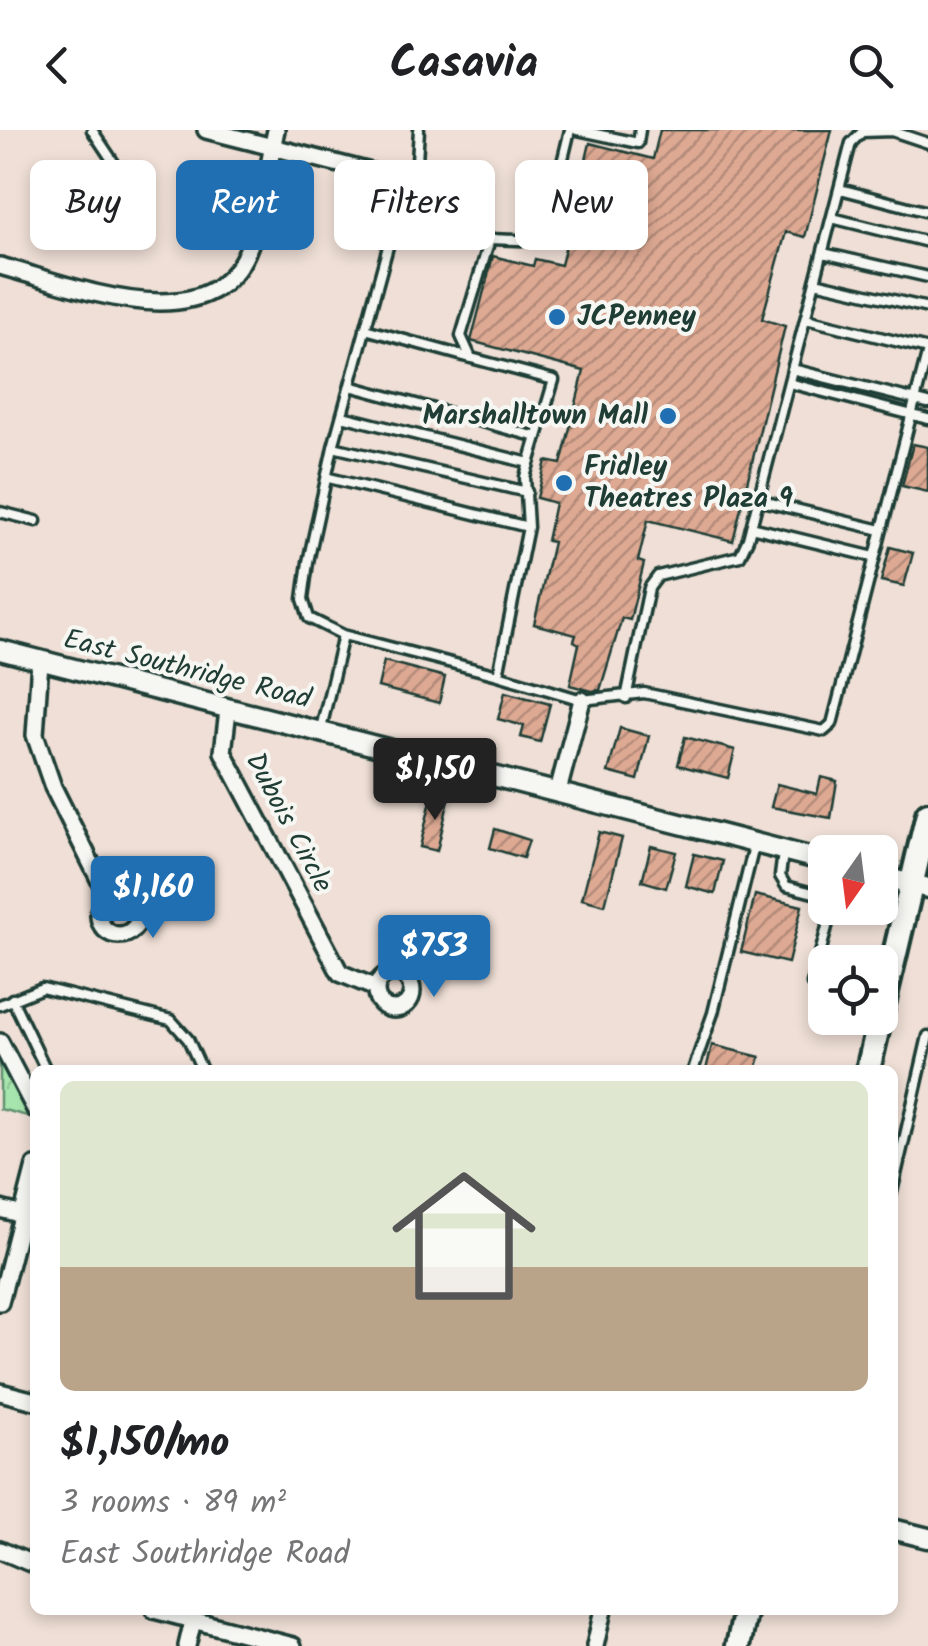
<!DOCTYPE html>
<meta charset="utf-8">
<style>
body{margin:0;font-family:Kalam,sans-serif;background:#f6f6f6;color:#202124;height:100vh;display:flex;flex-direction:column;font-size:38px;white-space:nowrap}
*{box-sizing:border-box;margin:0}
p{font-size:32px;color:#757577}
.icon{flex:none;width:55px;height:55px;fill:none;stroke:currentColor;stroke-width:2;stroke-linecap:round;stroke-linejoin:round}
.map{position:relative;flex:1;overflow:hidden}
.panel{position:absolute;left:30px;top:935px;width:868px;height:550px;display:flex;flex-direction:column;background:#fff;border-radius:15px;box-shadow:0 5px 15px #0003}
.panel>*{flex:none}
.top-card{position:absolute;left:30px;top:30px;width:870px;height:90px;display:flex;gap:20px}
.needle{width:65px;rotate:194deg}
.controls{position:absolute;left:808px;top:705px;display:grid;gap:20px}
.controls a{display:grid;place-items:center;width:90px;height:90px;border-radius:15px;background:#fff;box-shadow:0 5px 15px #0003;font-size:50px}
.price{position:absolute;translate:-50% -85px;padding:0 22px;border-radius:10px;background:#1f6fb2;color:#fff;font-size:32px;line-height:65px;filter:drop-shadow(0 2px 5px #0008)}
.price::after{content:'';position:absolute;left:50%;top:60px;width:30px;height:22px;margin-left:-15px;background:inherit;clip-path:polygon(0 0,100% 0,50% 100%)}
.price.active{background:#222;color:#fff}
ul{padding:0;list-style:none}
li{display:grid;align-content:center;gap:20px;height:530px;padding:0 30px}
li span{display:grid;place-items:center;height:310px;border-radius:15px;color:#555}
li>.icon{margin-inline-start:auto}
span .icon{width:180px;height:180px;fill:#fffc;stroke-width:1}
li b{font-size:42px}
.tag{padding:0 35px;border-radius:15px;background:#fff;box-shadow:0 5px 15px #0003;font-size:35px;line-height:90px}
.tag.active{background:#1f6fb2;color:#fff}
header{display:flex;justify-content:space-between;align-items:center;height:130px;padding:0 30px;background:#fff;font-size:45px;font-weight:800}
.map>svg:first-child{display:block}
.park{fill:url(#park-crowns);stroke:#629170;stroke-width:2.5}
.building{fill:url(#building-hatch);stroke:#1f3d34;stroke-width:2.5}
.lines{fill:none;stroke-linecap:round;stroke-linejoin:round}
.service-casing{stroke:#1f3d34;stroke-width:15}
.minor-casing{stroke:#1f3d34;stroke-width:22}
.tertiary-casing{stroke:#1f3d34;stroke-width:25}
.primary-casing{stroke:#1f3d34;stroke-width:30}
.service{stroke:#f6f6f2;stroke-width:8}
.minor{stroke:#f6f6f2;stroke-width:15}
.tertiary{stroke:#f6f6f2;stroke-width:18}
.primary{stroke:#f6f6f2;stroke-width:22}
.poi-dot{fill:#1f6fb2;stroke:#f6f6f2;stroke-width:4}
.labels{text-anchor:middle;dominant-baseline:central;stroke-width:8;stroke-linejoin:round;paint-order:stroke}
.poi-label{font-size:28px;font-weight:bold;fill:#1f3d34;stroke:#f6f6f2;text-anchor:start}
.street-label{font-size:28px;fill:#1f3d34;stroke:#f6f6f2}
</style>
<header><svg class="icon" aria-label="back" viewBox="0 0 24 24"><path d="M15 5l-7 7 7 7"/></svg>Casavia<svg class="icon" aria-label="search" viewBox="0 0 24 24"><circle cx="10" cy="10" r="6"/><path d="M15 15l6 6"/></svg></header>
<div class="map">
<svg width="928" height="1516" viewBox="0 0 928 1516">
<defs>
<pattern id="park-crowns" width="20" height="18" patternUnits="userSpaceOnUse" patternTransform="scale(2.5)"><rect width="20" height="18" fill="#a6e5ad"/><path d="M2 6a3 3 0 1 1 6 0M12 15a3 3 0 1 1 6 0" fill="none" stroke="#8ec595"/></pattern>
<pattern id="building-hatch" width="6" height="6" patternUnits="userSpaceOnUse" patternTransform="scale(2.5)"><rect width="6" height="6" fill="#dea993"/><path d="M-1 1l2-2M0 6l6-6M5 7l2-2" fill="none" stroke="#b38b79"/></pattern>
</defs>
<rect width="100%" height="100%" fill="#efdfd6"/>
<filter id="ink" filterUnits="userSpaceOnUse"><feTurbulence type="fractalNoise" baseFrequency=".01" numOctaves="2"/><feDisplacementMap in="SourceGraphic" scale="20" xChannelSelector="R" yChannelSelector="G"/><feConvolveMatrix kernelMatrix="1 2 1 2 8 2 1 2 1" color-interpolation-filters="sRGB"/></filter>
<g filter="url(#ink)">
<path class="park" d="M0 912 35 979V988L0 979Z"/>
<path class="building" d="M660 0H832L805 107 786 102 762 189 785 196 733 411 648 390 638 431 644 433 630 490 622 488 600 560 592 561 570 555 579 514 574 511 576 505 534 494 553 412 547 411 555 373 537 368 546 331 561 334 584 241 471 211 493 126 533 136 535 129 561 135 590 13 653 29Z
M913 314 928 317V362L902 356Z
M890 417 913 423 904 456 881 451Z
M384 531 445 547 439 573 378 557Z
M505 562 550 574 540 612 521 607 524 596 498 589Z
M620 598 649 606 638 650 608 642Z
M685 607 735 620 728 648 678 635Z
M821 647 837 651 831 688 771 677 777 654 817 664Z
M432 666 449 669 437 721 420 717Z
M495 699 529 710 523 728 490 718Z
M599 702 622 708 605 775 582 769Z
M651 716 676 722 666 758 642 751Z
M694 724 723 731 715 764 686 756Z
M755 765 802 776 788 833 741 822Z
M712 915 760 927 756 940H706Z"/>
<g class="lines">
<g class="service-casing">
<path id="service" d="M92 0 132 60
M570 0 543 111 490 109 461 206 471 228 554 250 525 347 528 397 498 545 582 570 644 563 824 601 832 594 928 220
M577 0 638 13 640 0
M840 59 928 82
M832 88 928 112
M823 123 928 147
M815 152 928 178
M806 189 928 219
M365 199 471 228
M792 239 928 273
M789 253 928 289
M350 256 537 307
M342 286 529 333
M333 317 527 362
M329 348 528 397
M758 370 881 400
M0 382 36 391
M751 397 874 427
M343 505 309 488 303 469 308 432 333 317 406 51 417 31 419 0
M626 568 649 458 658 446 740 426 748 409 851 13 862 2 892 1 928 13
M320 603 343 505 498 545
M783 723 780 746 786 756 825 766
M812 854 832 778
M12 869 46 940
M0 875 42 858 171 890 188 909 202 940
M693 940 713 883 755 712
M892 1062 928 906"/>
</g>
<g class="minor-casing">
<path id="minor" d="M206 0 406 51
M0 136C73 155 214 217 250 114 263 78 268 37 276 0
M40 531 35 605 53 657 108 767
M228 580 223 622 340 843 376 858
M558 661 582 570
M99 785a20 20 0 1 1 40 0a20 20 0 1 1-40 0Z
M376 861a18 18 0 1 1 36 0a18 18 0 1 1-36 0Z
M0 912 35 979
M0 1079 35 1088
M0 1172 35 1036
M0 1262 35 1271
M0 1420 35 1435
M154 1480 293 1516
M187 1516 193 1490
M595 1516 603 1480"/>
</g>
<g class="tertiary-casing">
<path id="tertiary" d="M0 520 825 731
M880 746 928 758
M892 1399 928 1408"/>
</g>
<g class="primary-casing">
<path id="primary" d="M880 887 928 684
M868 940 880 888
M738 1516 746 1480"/>
</g>
<use href="#service" class="service"/>
<use href="#minor" class="minor"/>
<use href="#tertiary" class="tertiary"/>
<use href="#primary" class="primary"/>
</g>
</g>
<g class="poi-dot">
<circle cx="557" cy="187" r="10"/>
<circle cx="668" cy="286" r="10"/>
<circle cx="564" cy="353" r="10"/>
</g>
<g class="labels">
<g class="poi-label">
<text x="577" y="187">JCPenney</text>
<text x="648" y="286" text-anchor="end">Marshalltown Mall</text>
<text x="584" y="337">Fridley<tspan x="584" dy="32">Theatres Plaza 9</tspan></text>
</g>
<g class="street-label">
<text transform="translate(187 540) rotate(14)">East Southridge Road</text>
<text transform="translate(288 693) rotate(62)">Dubois Circle</text>
</g>
</g>
</svg>
<div class="controls">
<a><svg class="needle" viewBox="-14 -14 28 28"><path d="M0-13l5 13h-10z" fill="#e53935"/><path d="M0 13l5-13h-10z" fill="#757577"/></svg></a>
<a><svg class="icon" aria-label="locate" viewBox="0 0 24 24"><circle cx="12" cy="12" r="6"/><path d="M12 2v4M12 18v4M2 12h4M18 12h4"/></svg></a>
</div>
<b class="price active" style="left:435px;top:693px">$1,150</b>
<b class="price" style="left:153px;top:811px">$1,160</b>
<b class="price" style="left:434px;top:870px">$753</b>
<div class="top-card">
<a class="tag">Buy</a>
<a class="tag active">Rent</a>
<a class="tag">Filters</a>
<a class="tag">New</a>
</div>
<section class="panel">
<ul>
<li><span style="background:linear-gradient(#dfe7d0 60%,#b9a48a 0)"><svg class="icon" aria-label="home" viewBox="0 0 24 24"><path d="M3 11l9-7 9 7M6 9v11h12V9"/></svg></span><div><b>$1,150/mo</b><p>3 rooms · 89 m²</p><p>East Southridge Road</p></div></li>
</ul>
</section>
</div>
